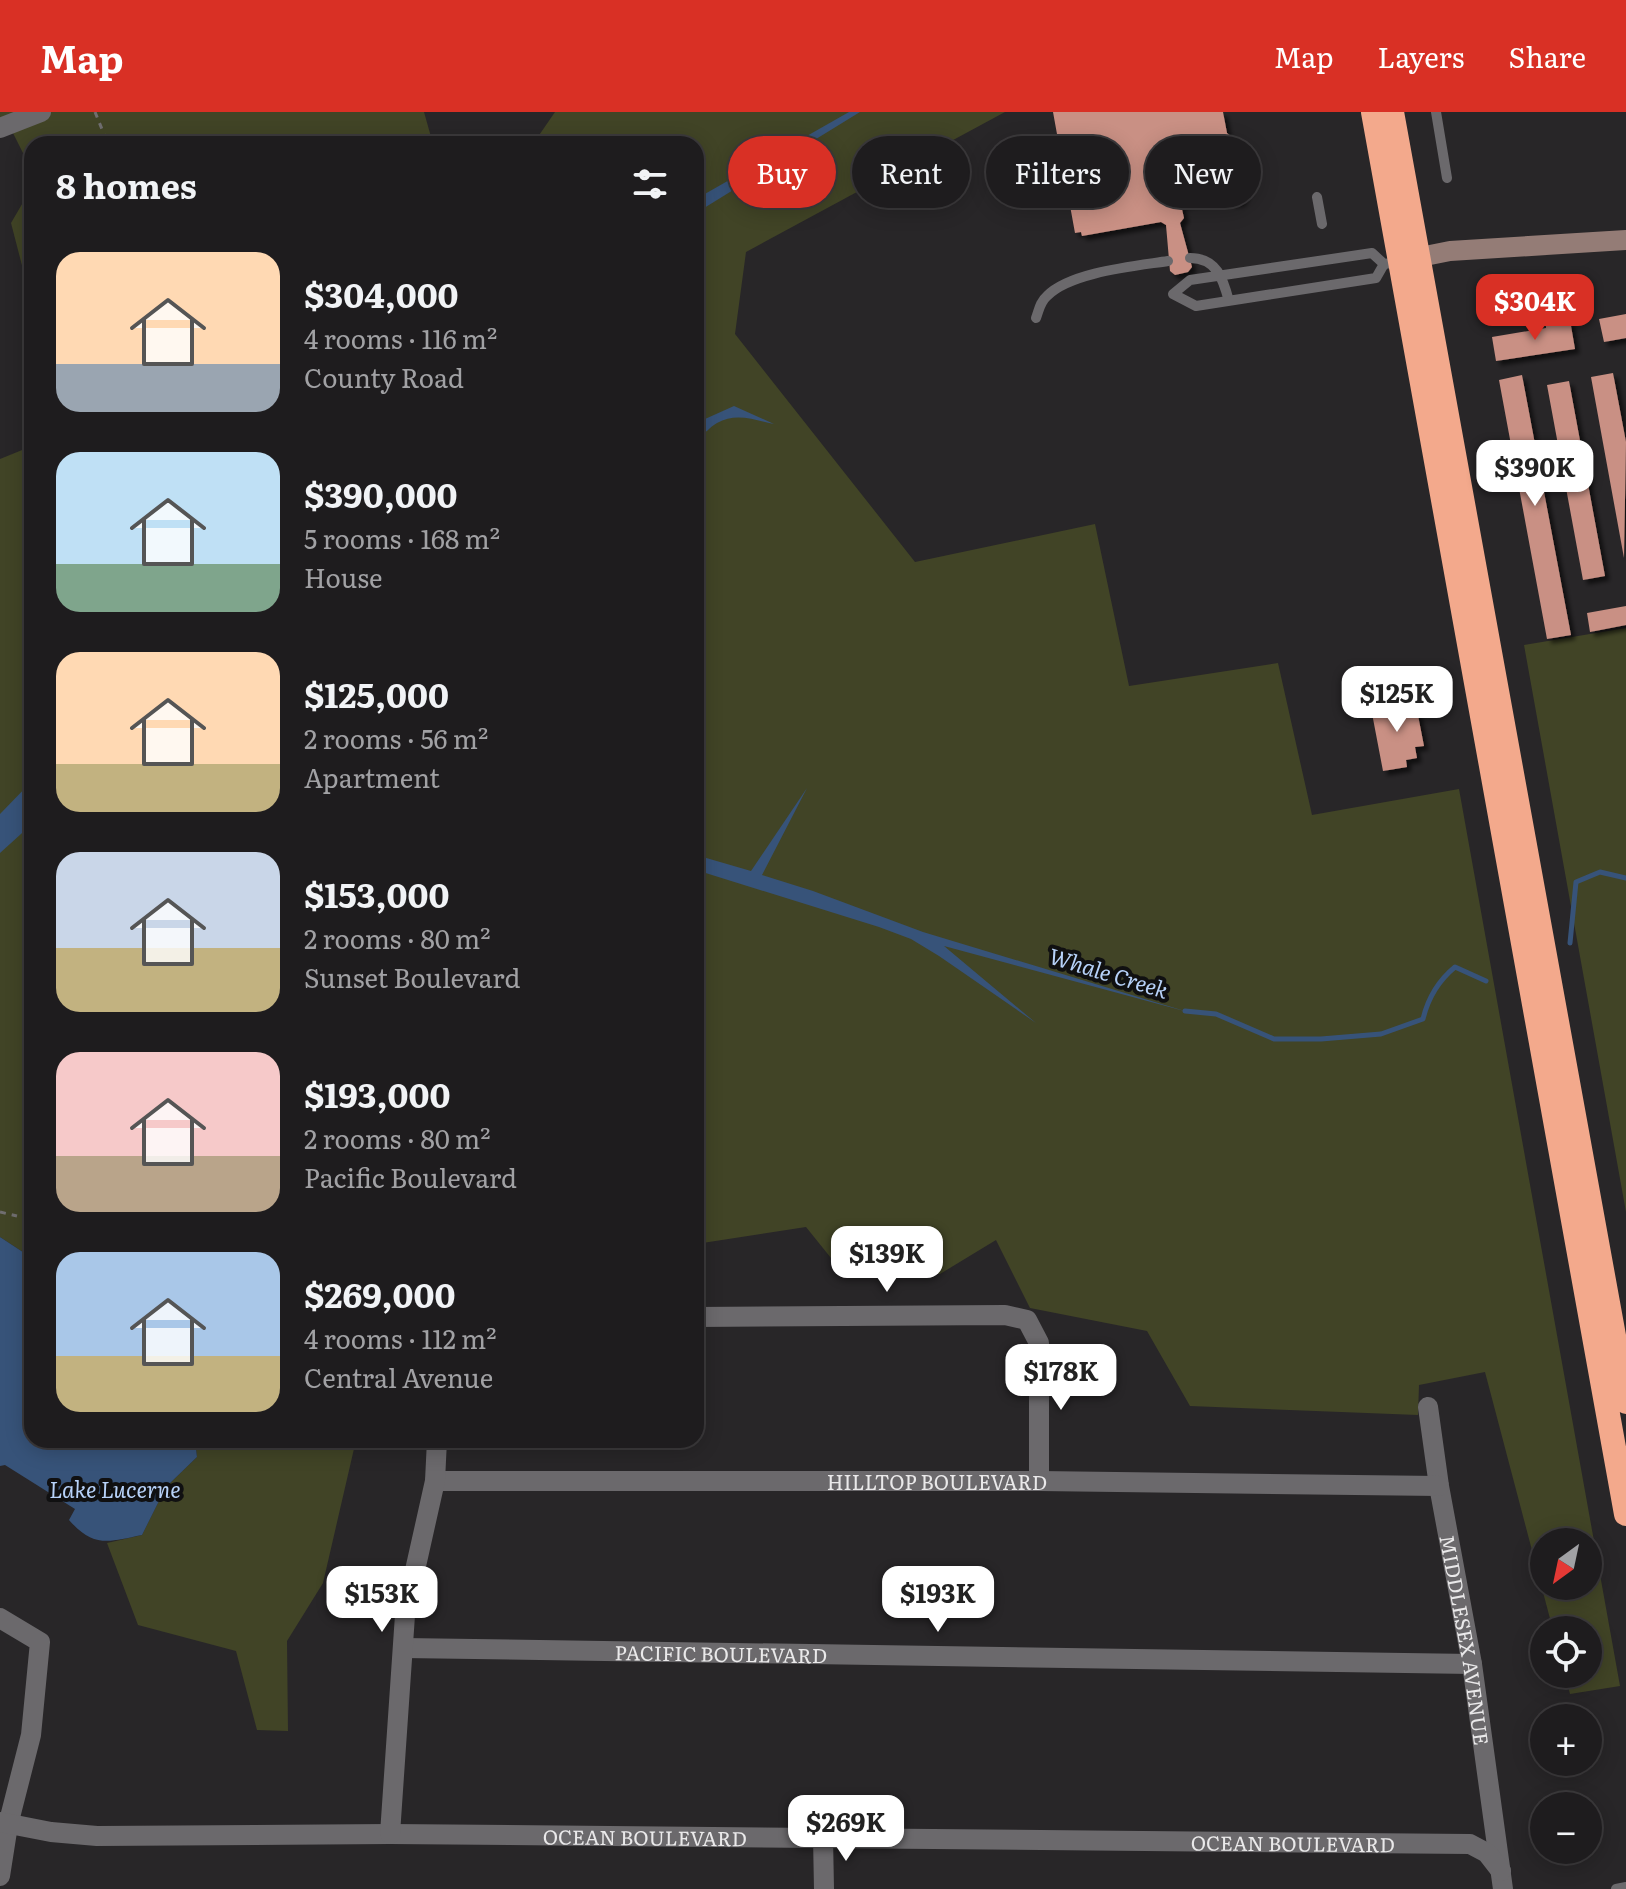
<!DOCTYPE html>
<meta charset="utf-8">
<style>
body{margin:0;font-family:Literata,serif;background:#2b292b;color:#f1f3f6;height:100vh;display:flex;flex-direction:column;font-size:30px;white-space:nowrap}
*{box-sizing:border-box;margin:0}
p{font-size:26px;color:#a1a1a4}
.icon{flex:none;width:44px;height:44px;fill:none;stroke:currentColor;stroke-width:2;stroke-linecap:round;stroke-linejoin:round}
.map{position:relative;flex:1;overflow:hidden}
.details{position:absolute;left:24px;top:24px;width:680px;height:1312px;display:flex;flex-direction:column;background:#1e1c1e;border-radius:24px;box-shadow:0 4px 20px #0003,0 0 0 2px #3c3a3c}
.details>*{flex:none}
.hud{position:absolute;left:728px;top:24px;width:760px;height:72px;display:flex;gap:16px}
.needle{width:52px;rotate:213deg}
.fabs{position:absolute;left:1530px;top:1416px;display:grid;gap:16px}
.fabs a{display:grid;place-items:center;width:72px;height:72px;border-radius:50%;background:#1e1c1e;box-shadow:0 4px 20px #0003,0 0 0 2px #3c3a3c;font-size:40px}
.price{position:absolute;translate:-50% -68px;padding:0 18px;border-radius:16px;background:#fff;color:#222;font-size:26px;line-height:52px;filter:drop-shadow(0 2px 4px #0008)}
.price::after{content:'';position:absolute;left:50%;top:48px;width:24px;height:18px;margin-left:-12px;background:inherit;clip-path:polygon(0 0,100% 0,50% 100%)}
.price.current{background:#d93025;color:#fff}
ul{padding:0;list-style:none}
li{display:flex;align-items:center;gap:24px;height:200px;padding:0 32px}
li span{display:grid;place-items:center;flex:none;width:224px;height:160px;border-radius:24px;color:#555}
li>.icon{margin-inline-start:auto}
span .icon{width:96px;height:96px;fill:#fffc;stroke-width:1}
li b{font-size:34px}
h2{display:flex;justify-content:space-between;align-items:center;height:96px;padding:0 32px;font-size:34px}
.chip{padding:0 28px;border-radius:36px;background:#1e1c1e;box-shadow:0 4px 20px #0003,0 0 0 2px #3c3a3c;font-size:28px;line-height:72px}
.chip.current{background:#d93025;color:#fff}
header{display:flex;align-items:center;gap:48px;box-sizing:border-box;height:112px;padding:0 40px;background:#d93025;color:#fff}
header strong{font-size:38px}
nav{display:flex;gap:44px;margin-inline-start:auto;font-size:28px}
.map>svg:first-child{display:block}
.green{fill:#414426;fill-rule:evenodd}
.water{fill:#375379}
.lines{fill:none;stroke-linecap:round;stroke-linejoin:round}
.stream{stroke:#375379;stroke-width:5}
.building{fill:#c99084;filter:url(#shadow)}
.path{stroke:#706e70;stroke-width:3;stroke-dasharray:6 6;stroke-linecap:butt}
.lane{stroke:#6b696c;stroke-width:10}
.street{stroke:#6b696c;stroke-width:20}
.secondary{stroke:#947c76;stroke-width:20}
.highway{stroke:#f3a98c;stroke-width:24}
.labels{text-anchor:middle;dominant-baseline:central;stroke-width:8;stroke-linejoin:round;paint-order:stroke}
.street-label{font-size:20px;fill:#eae9ea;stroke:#101011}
.water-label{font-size:22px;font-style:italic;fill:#b7d2f9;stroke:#101011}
</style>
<header>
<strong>Map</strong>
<nav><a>Map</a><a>Layers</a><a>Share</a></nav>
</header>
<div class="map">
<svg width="1626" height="1777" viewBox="0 0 1626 1777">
<defs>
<filter id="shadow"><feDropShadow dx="4.5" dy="4.5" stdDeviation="2" flood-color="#0009"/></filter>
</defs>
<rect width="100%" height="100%" fill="#282628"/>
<path class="green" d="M0 0H424L433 32H32V59L8 11 0 14Z
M555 0H1005L746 140 735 222 915 450 1095 412 1129 574 1278 551 1312 703 1459 677 1620 1574 1570 1582 1565 1562H1588V1518H1553L1485 1260 1419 1273 1418 1303 1190 1294 1147 1219 1030 1196 996 1128 940 1162 835 1151 806 1115 696 1132V32H533ZM1544 1430H1588V1474H1544Z
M32 75V192L11 111Z
M32 334V1146L0 1125V347Z
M1626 516V1100L1524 533Z
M195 1328H356L323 1471 287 1529 288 1619 257 1618 236 1539 138 1513 107 1431 142 1423 166 1375 197 1345Z"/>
<path class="water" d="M849 0H860L696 101V87Z
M734 294 774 312C755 308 736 300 717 311 708 316 707 322 696 324V315H701L705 307Z
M32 669V712L0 741V702Z
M807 676 762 763 813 779 923 820 1188 900 944 834 1036 911 939 844 911 827 879 815 696 758V743L751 759Z
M0 1125 32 1146V1328H195L197 1345 166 1375 142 1423C108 1430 94 1436 69 1408L75 1397 5 1353 0 1354Z"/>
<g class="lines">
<path class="stream" d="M1570 831 1576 770 1600 760 1626 766
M1185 899 1216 902 1274 927H1321L1381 922 1423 907C1428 886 1438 869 1455 855L1486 869"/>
</g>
<path class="building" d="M1053 0H1223L1227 21 1235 28 1237 36 1230 46 1234 67 1242 72 1245 83 1240 90 1232 91 1225 84 1181 93 1184 106 1180 111 1192 155 1188 160 1175 163 1170 159 1166 113 1161 110 1082 124 1081 120 1075 121Z
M1626 202V226L1604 230 1599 207Z
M1570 208 1575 237 1496 249 1492 225 1546 216V213Z
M1613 261 1626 330 1624 446 1591 265Z
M1522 263 1571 523 1547 527 1499 268Z
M1569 269 1605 464 1583 468 1547 273Z
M1626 494V513L1590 520 1587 501Z
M1415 588 1424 634 1415 635 1417 646 1406 648 1407 655 1383 659 1371 596Z"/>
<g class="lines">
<path class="path" d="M95 0 108 32
M0 1100 17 1104"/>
<path class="lane" d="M1436 0 1447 66
M1317 85 1322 112
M1190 146C1217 146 1223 167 1229 189
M1384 152 1372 141 1190 168 1173 182 1196 194 1376 166 1384 152 1399 150
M1036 206C1039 198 1040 190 1047 184 1070 160 1136 154 1168 149
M1616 1777 1626 1775"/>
<g class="street">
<path d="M0 16 41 0"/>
<path d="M696 1205 1005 1203 1027 1208 1039 1231V1369"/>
<path id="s1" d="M1428 1295 1439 1374 1472 1552 1503 1777"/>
<path id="s2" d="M435 1369H1039L1439 1374"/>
<path d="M0 1506 40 1530 31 1623 8 1713 0 1764"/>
<path id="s3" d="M403 1536 1472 1552"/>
<path id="s4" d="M0 1710 51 1720 97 1724 390 1722 1470 1732 1487 1741 1501 1759"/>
<path d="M390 1722 405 1503 435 1369 437 1328"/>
<path d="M823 1725 824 1777"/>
</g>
<path class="secondary" d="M1420 145 1450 139 1626 128"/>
<path class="highway" d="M1373 0 1626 1402
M1392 0 1626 1290"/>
</g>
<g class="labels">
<g class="street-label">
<text stroke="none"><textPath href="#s2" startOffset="502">HILLTOP BOULEVARD</textPath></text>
<text stroke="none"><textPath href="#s1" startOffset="236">MIDDLESEX AVENUE</textPath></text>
<text stroke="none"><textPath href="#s3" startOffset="318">PACIFIC BOULEVARD</textPath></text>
<text stroke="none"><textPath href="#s4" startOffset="646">OCEAN BOULEVARD</textPath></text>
<text stroke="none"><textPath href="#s4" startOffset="1294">OCEAN BOULEVARD</textPath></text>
</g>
<g class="water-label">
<text transform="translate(1109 860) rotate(17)">Whale Creek</text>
<text x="115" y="1376">Lake Lucerne</text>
</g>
</g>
</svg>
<div class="fabs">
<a><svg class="needle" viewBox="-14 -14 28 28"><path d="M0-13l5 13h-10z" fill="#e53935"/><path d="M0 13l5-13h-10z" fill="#a1a1a4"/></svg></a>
<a><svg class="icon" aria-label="locate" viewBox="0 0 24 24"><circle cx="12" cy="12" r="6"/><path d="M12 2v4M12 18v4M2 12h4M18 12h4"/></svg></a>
<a>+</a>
<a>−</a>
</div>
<b class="price current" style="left:1535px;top:230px">$304K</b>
<b class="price" style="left:1535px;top:396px">$390K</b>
<b class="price" style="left:1397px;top:622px">$125K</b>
<b class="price" style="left:887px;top:1182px">$139K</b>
<b class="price" style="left:1061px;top:1300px">$178K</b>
<b class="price" style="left:382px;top:1522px">$153K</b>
<b class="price" style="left:938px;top:1522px">$193K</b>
<b class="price" style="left:846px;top:1751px">$269K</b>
<div class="hud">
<a class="chip current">Buy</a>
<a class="chip">Rent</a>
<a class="chip">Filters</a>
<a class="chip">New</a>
</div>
<section class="details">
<h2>8 homes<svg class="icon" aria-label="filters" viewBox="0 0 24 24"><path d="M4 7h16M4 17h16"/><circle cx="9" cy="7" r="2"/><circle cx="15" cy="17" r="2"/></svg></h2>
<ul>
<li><span style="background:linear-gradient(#ffd9b3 70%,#9aa5b1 0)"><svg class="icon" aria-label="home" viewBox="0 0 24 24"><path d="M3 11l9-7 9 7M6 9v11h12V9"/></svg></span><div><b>$304,000</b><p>4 rooms · 116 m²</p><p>County Road</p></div></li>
<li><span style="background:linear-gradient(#bfe0f5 70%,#7fa58c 0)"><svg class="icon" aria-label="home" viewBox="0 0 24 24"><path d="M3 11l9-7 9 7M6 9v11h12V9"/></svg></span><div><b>$390,000</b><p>5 rooms · 168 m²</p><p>House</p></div></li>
<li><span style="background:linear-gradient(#ffd9b3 70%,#c2b280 0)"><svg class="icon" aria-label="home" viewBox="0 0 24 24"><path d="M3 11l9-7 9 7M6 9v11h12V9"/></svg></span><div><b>$125,000</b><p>2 rooms · 56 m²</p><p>Apartment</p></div></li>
<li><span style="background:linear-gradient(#c9d6e8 60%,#c2b280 0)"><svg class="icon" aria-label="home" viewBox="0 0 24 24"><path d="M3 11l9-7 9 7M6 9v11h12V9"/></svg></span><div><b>$153,000</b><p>2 rooms · 80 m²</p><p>Sunset Boulevard</p></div></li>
<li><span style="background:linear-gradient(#f6c9c9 65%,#b9a48a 0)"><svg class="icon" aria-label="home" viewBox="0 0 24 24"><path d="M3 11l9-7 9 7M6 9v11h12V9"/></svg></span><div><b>$193,000</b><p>2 rooms · 80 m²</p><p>Pacific Boulevard</p></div></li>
<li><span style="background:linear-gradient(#a9c7e8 65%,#c2b280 0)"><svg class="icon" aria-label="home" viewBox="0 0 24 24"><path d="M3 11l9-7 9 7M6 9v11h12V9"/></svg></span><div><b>$269,000</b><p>4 rooms · 112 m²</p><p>Central Avenue</p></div></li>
</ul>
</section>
</div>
